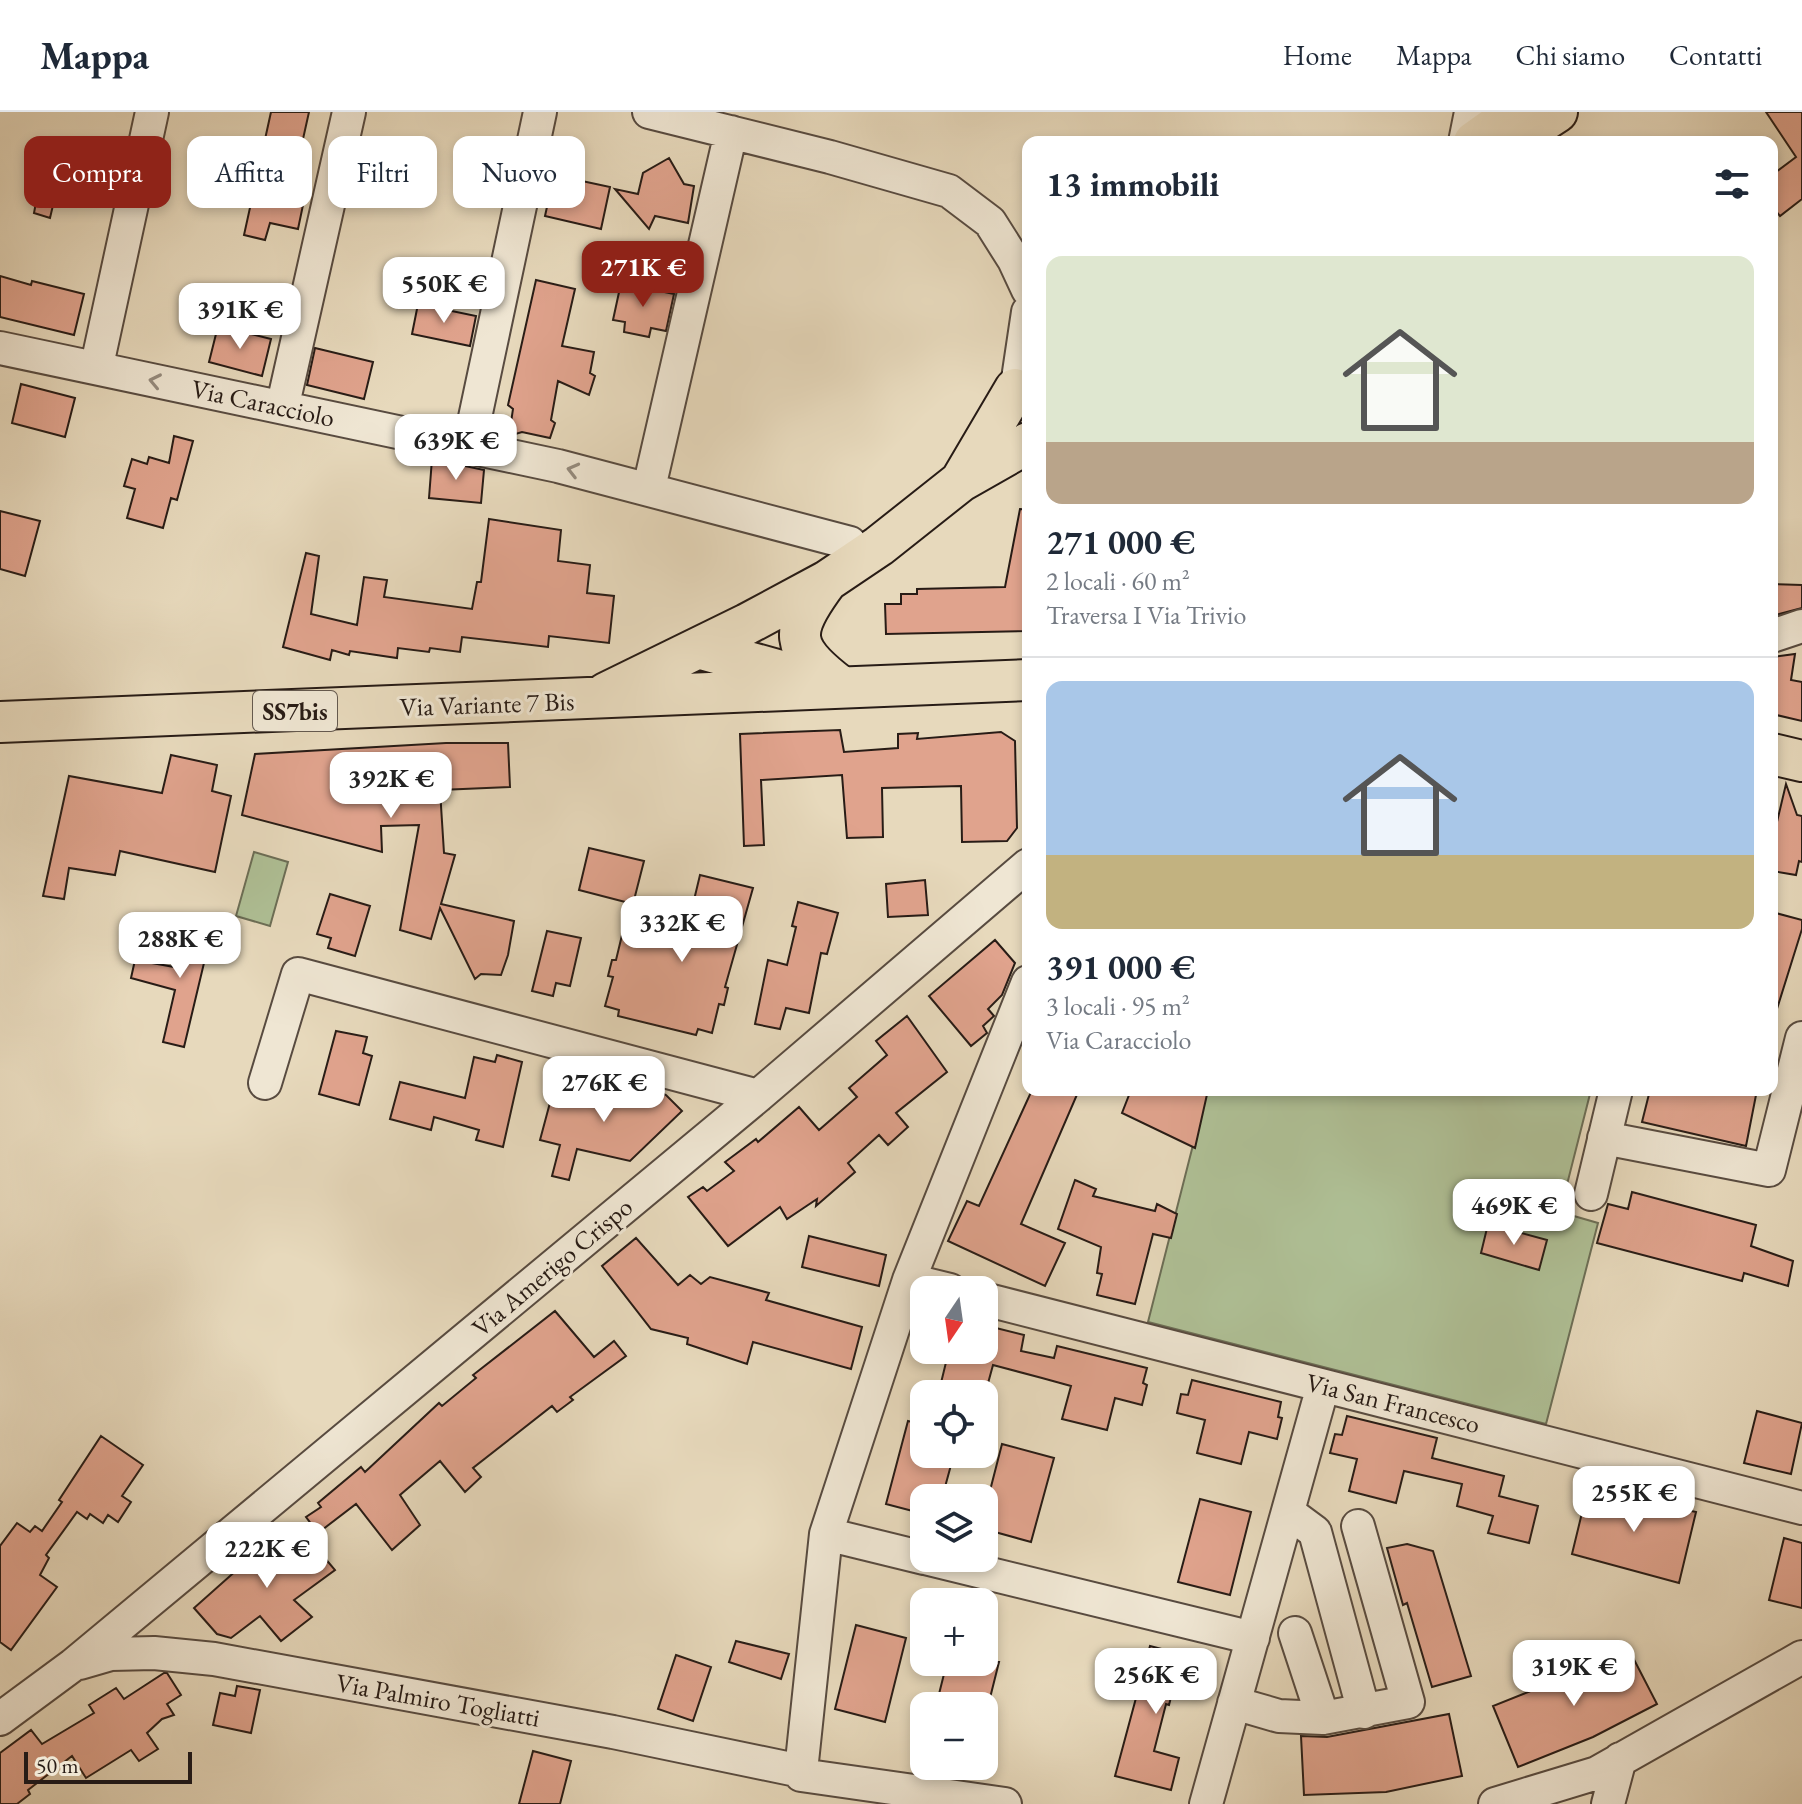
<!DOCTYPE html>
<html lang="it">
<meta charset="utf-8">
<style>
body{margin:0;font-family:"EB Garamond",serif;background:#f6f6f7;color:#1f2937;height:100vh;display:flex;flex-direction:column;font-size:30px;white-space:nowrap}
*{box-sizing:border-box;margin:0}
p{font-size:26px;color:#747a83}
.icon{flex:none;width:44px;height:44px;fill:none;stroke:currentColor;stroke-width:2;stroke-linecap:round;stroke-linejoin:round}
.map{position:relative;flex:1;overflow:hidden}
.drawer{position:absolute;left:1022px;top:24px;width:756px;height:960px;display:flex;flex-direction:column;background:#fff;border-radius:16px;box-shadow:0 4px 12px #0003}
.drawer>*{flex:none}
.banner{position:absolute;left:24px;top:24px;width:760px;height:72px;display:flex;gap:16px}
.needle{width:52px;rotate:193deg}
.controls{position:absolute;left:910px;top:1164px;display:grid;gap:16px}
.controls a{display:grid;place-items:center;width:88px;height:88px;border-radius:16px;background:#fff;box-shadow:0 4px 12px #0003;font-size:40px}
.scale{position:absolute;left:24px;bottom:20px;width:168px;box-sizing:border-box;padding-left:8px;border:4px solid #281c16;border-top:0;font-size:22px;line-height:28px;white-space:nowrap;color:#281c16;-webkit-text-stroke:6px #efe6d3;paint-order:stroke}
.price{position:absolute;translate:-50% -68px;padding:0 18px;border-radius:16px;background:#fff;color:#222;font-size:26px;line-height:52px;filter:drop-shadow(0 2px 4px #0008)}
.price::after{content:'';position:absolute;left:50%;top:48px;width:24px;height:18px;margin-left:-12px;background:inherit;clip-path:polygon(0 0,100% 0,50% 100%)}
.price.current{background:#8f2418;color:#fff}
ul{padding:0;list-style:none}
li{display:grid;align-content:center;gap:16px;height:424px;padding:0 24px}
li+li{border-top:2px solid #e0e1e3}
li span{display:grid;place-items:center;height:248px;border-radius:16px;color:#555}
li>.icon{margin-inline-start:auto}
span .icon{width:144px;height:144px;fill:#fffc;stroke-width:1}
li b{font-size:34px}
h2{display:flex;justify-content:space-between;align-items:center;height:96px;padding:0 24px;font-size:34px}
.tag{padding:0 28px;border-radius:16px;background:#fff;box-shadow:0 4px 12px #0003;font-size:28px;line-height:72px}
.tag.current{background:#8f2418;color:#fff}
header{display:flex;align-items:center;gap:48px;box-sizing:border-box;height:112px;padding:0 40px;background:#fff;border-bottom:2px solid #e0e1e3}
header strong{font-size:38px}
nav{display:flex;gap:44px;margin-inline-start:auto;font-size:28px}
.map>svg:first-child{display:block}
.pitch{fill:#afc096;stroke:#6c6e56;stroke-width:2}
.building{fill:#e0a38d;stroke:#281c16;stroke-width:2}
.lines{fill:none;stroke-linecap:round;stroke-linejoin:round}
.minor-casing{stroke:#584b40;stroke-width:36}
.major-casing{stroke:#281c16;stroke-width:44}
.minor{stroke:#efe6d3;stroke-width:32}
.major{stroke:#e7d9bc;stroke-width:40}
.oneway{stroke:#958b7e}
.labels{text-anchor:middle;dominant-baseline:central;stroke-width:6;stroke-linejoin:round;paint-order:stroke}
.shield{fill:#efe6d3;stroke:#64594f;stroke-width:2}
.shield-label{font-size:24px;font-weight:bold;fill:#281c16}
.street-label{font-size:26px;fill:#281c16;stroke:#efe6d3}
</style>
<header>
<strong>Mappa</strong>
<nav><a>Home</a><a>Mappa</a><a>Chi siamo</a><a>Contatti</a></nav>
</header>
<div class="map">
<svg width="1802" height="1692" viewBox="0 0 1802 1692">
<rect width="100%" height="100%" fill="#e7d9bc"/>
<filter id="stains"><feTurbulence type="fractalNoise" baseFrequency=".0025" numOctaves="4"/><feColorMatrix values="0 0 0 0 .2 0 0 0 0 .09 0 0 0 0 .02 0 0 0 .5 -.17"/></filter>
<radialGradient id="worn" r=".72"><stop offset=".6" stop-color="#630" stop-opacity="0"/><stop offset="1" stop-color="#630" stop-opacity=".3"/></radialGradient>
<path class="pitch" d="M254 740 288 750 270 814 236 804Z
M1207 978H1591L1560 1100 1598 1111 1546 1312 1148 1210Z"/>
<path class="building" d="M271 0H309L289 90 303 93 298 117 270 111 265 128 244 123Z
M1766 0H1802V87L1780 104 1772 94V63L1796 45Z
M669 46 684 72 694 74 688 111 655 104 649 117 615 77 638 82 643 61Z
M554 63 610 75 601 117 545 104Z
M37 85 54 89 50 106 34 101Z
M0 164 31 173 32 169 84 182 74 223 0 205Z
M536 168 575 177 562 234 594 240 590 261 595 264 589 283 558 269 551 308 555 311 550 326 522 320 509 324 513 297 508 293Z
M621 171 674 182 666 219 651 216 649 225 624 220 625 210 613 208Z
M418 192 476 204 470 234 412 222Z
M218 214 271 227 262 264 209 250Z
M315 236 373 250 364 287 307 273Z
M21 272 75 286 65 325 12 311Z
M174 324 193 329 177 388 171 386 163 416 127 406 135 377 124 374 132 347 147 352 149 345 169 351Z
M432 347 484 358 481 391 429 386Z
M1020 397 1028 398V519L886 522 885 492H901V482H917V477L1005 475Z
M0 399 40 409 25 464 0 457Z
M489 407 561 418 558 449 590 453 587 481 614 484 609 531 549 524 548 535 462 525 460 540 430 536 429 540 398 536 397 546 350 539 349 543 332 538 330 548 283 535 306 441 319 444 311 502 357 513 364 465 387 468 384 485 472 497 477 470H481Z
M1772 472 1802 473V496L1772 504Z
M1795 542 1791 568 1802 570V609L1772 602V545Z
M840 618 844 640 898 636V622L918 621 917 627 1001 620 1015 629 1017 716 1007 729 962 730 961 674 882 676 883 725 847 726 842 663 761 668 764 733 744 734 740 622Z
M446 631H508L510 675 440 678 444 741 455 743 441 792 514 809 508 843 501 863 481 862 475 867 440 796 431 827 400 818 419 713 381 714 382 740 242 703 255 642Z
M171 643 217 653 212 679 231 684 215 760 120 739 115 763 69 756 64 787 43 784 69 664 162 681Z
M1786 672 1797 703 1802 704V750L1799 749 1796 763 1772 759V731Z
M589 736 644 749 633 792 579 778Z
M700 763 753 776 725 875 728 876 724 893 719 892 712 921 698 917 696 923 618 904 619 898 605 894 613 865 608 864 612 848H616L623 819 683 834Z
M925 768 928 803 888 805 886 772Z
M330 782 370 794 355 844 328 836 331 826 317 822Z
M798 790 838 801 827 842 821 841 809 901 786 896 780 917 755 912 768 848 787 853 796 815 792 814Z
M1772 800 1802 808V817L1776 900H1772Z
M193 803 214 809 184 935 163 930 175 878 131 866 135 848 180 856 183 837 186 838Z
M547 819 581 826 570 874 556 871 553 884 532 879Z
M995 828 1015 851 1002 883 988 897 994 904 983 914 987 921 971 934 929 884Z
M907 904 947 960 896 1001 908 1015 888 1033 879 1023 848 1051 855 1060 816 1094 817 1087 787 1107 780 1095 728 1134 688 1085 703 1075 707 1079 734 1059 725 1050 756 1027 758 1030 799 995 819 1018 857 985 849 976 887 943 876 929Z
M336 919 367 925 363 941 372 944 359 993 319 982Z
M497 943 522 950 503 1035 476 1028 479 1018 434 1005 431 1018 390 1007 400 970 465 986 474 945 495 950Z
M555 972 627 991 630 978 646 974 666 983 682 999 630 1049 577 1037 569 1068 552 1064 560 1033 540 1028Z
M1032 978H1079L1021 1112 1065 1131 1045 1174 948 1129 967 1089 979 1094Z
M1131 978H1208L1195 1036 1122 1001Z
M1650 978H1757L1746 1034 1642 1010Z
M1075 1068 1096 1077 1093 1084 1155 1099 1157 1092 1177 1102 1171 1126 1153 1122 1135 1192 1097 1183 1102 1162 1097 1161 1101 1135 1058 1117Z
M1632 1080 1756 1113 1751 1134 1793 1149 1788 1174 1744 1161 1742 1169 1597 1131 1608 1092 1628 1097Z
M1488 1112 1547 1128 1539 1158 1481 1141Z
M809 1124 886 1143 879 1174 802 1155Z
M636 1126 678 1173 690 1163 701 1172 710 1165 769 1181 766 1188 862 1215 851 1257 753 1230 747 1252 687 1232 688 1226 651 1217 602 1154Z
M555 1199 594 1245 614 1229 626 1244 570 1285 573 1288 557 1300 552 1294 473 1356 481 1365 465 1380 440 1349 400 1383 420 1413 392 1438 356 1392 318 1421 306 1405 321 1395 318 1391 361 1355 365 1360 439 1291 442 1294 476 1266 473 1263Z
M984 1213 1024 1223 1021 1239 1054 1246 1057 1234 1147 1256 1143 1271 1147 1273 1142 1293 1115 1286 1107 1318 1062 1307 1071 1274 1042 1266 993 1253 984 1286V1282H969L940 1275 949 1238H984Z
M1192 1268 1281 1290 1278 1305 1282 1306 1277 1327 1249 1320 1241 1352 1197 1341 1205 1308 1177 1301 1181 1282 1188 1283Z
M1757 1299 1802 1311 1791 1362 1744 1351Z
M1347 1304 1437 1326 1432 1346 1504 1364 1499 1384 1538 1394 1529 1431 1488 1421 1493 1404 1457 1394 1462 1372 1404 1359 1396 1391 1349 1379 1357 1347 1330 1341 1335 1322 1342 1323Z
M908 1309 924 1313V1342H954L942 1386H924V1402L886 1392Z
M101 1324 143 1353 122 1384 131 1390 118 1410 108 1403 103 1411 90 1402 87 1407 77 1400 46 1443 49 1446 40 1463 57 1475 11 1538 0 1530V1434L17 1411 30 1420 35 1414 42 1419 62 1390 59 1388Z
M1002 1332 1054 1346 1031 1430 984 1417V1402Z
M1588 1376 1696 1400 1679 1471 1572 1442Z
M1200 1387 1251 1400 1230 1483 1178 1470Z
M302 1419 335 1458 294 1488 312 1505 281 1529 260 1504 231 1526 217 1522 194 1496 257 1440 263 1447 280 1432 283 1434Z
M1784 1426 1802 1431V1496L1769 1488Z
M1407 1432 1433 1439 1471 1564 1432 1575 1407 1491 1403 1493 1387 1436Z
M856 1513 906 1526 885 1610 835 1597Z
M736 1529 789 1542 781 1567 729 1550Z
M1150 1534 1208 1549 1200 1580 1174 1573 1169 1593 1166 1592 1154 1639 1179 1646 1171 1678 1115 1664Z
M1627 1534 1657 1592 1593 1625 1518 1655 1493 1594 1563 1566Z
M676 1543 711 1555 693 1609 658 1597Z
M947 1550H999L988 1594H936Z
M164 1561H167L181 1583 167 1592 174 1603 162 1607 147 1621 158 1637 139 1649 131 1638 86 1666 72 1644 28 1678 30 1682 17 1692H0V1641L31 1618 42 1632 94 1601 89 1593 116 1576 124 1587Z
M237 1574 260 1578 251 1621 213 1613 220 1581 235 1584Z
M1449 1602 1462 1664 1386 1680 1304 1683 1301 1624 1327 1625Z
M533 1639 571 1649 560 1692H519Z"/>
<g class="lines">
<g class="minor-casing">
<path id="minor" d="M649 0 830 45 949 79 990 110 1014 148 1028 178
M1465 30 1471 0
M0 236 558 354 850 431
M99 244 152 0
M1018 267 1028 200
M284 288 349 0
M470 329 540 0
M649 376 731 20
M1772 524 1802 514
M265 971 298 862 758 984
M1604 1026 1769 1058 1802 926
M1591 1082 1616 978
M909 1168 950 1178
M984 1187 1802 1396
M1288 1400 1315 1420 1364 1600
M826 1422 924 1446
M925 1446 1253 1526
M1295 1521 1323 1606
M80 1551 111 1542 154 1541 214 1547 613 1620 801 1659V1663L1005 1692
M1234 1591 1279 1604 1323 1606 1408 1590 1358 1414
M0 1607 73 1553 758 984 1028 753
M801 1659 826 1422 909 1168 1028 870
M1206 1692 1323 1274
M1495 1692 1597 1661 1802 1545
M1608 1692 1620 1647"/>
</g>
<g class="major-casing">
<path id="major" d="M1474 30 1516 0
M1511 30 1557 0
M962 367 1015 277
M827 469C789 520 789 535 840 574
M698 536 809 567
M606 581 747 512 827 469 879 434 961 369 1028 331
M0 610 1028 568
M1772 642 1802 649"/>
</g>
<use href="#minor" class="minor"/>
<use href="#major" class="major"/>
</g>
<defs><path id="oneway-chevron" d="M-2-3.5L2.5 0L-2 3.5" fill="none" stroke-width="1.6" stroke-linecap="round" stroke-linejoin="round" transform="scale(2)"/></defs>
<g class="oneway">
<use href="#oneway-chevron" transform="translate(155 269) rotate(-168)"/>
<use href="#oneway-chevron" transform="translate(573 358) rotate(-166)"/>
</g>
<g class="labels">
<rect class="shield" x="253" y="579" width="84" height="40" rx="6"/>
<g class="shield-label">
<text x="295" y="599">SS7bis</text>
</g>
<g class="street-label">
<text transform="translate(263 291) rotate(12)">Via Caracciolo</text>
<text transform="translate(487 592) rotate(-2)">Via Variante 7 Bis</text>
<text transform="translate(552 1155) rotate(-40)">Via Amerigo Crispo</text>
<text transform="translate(1393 1291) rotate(14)">Via San Francesco</text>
<text transform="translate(438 1588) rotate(10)">Via Palmiro Togliatti</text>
</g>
</g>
<rect width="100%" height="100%" filter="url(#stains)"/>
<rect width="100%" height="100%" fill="url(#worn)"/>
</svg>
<div class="controls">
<a><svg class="needle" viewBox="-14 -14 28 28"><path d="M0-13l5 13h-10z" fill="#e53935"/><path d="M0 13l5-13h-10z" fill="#747a83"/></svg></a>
<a><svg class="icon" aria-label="locate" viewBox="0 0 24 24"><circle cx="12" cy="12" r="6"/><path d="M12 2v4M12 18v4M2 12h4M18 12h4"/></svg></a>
<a><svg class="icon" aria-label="layers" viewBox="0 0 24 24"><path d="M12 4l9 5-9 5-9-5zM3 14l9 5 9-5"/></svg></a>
<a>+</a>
<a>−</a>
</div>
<div class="scale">50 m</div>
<b class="price current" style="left:643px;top:197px">271K €</b>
<b class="price" style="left:444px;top:213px">550K €</b>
<b class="price" style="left:240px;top:239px">391K €</b>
<b class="price" style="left:456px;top:370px">639K €</b>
<b class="price" style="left:391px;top:708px">392K €</b>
<b class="price" style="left:682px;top:852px">332K €</b>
<b class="price" style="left:180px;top:868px">288K €</b>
<b class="price" style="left:604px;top:1012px">276K €</b>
<b class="price" style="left:1514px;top:1135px">469K €</b>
<b class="price" style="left:1634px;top:1422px">255K €</b>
<b class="price" style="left:267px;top:1478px">222K €</b>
<b class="price" style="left:1574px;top:1596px">319K €</b>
<b class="price" style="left:1156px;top:1604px">256K €</b>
<div class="banner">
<a class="tag current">Compra</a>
<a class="tag">Affitta</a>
<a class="tag">Filtri</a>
<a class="tag">Nuovo</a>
</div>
<section class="drawer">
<h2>13 immobili<svg class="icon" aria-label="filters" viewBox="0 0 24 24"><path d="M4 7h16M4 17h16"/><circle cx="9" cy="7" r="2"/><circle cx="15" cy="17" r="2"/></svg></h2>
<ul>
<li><span style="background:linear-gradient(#dfe7d0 75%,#b9a48a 0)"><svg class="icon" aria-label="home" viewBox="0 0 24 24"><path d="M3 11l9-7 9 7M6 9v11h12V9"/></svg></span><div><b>271 000 €</b><p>2 locali · 60 m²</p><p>Traversa I Via Trivio</p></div></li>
<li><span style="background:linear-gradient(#a9c7e8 70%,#c2b280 0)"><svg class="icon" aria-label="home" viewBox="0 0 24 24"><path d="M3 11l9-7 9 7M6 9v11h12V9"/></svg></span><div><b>391 000 €</b><p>3 locali · 95 m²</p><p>Via Caracciolo</p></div></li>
</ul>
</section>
</div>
